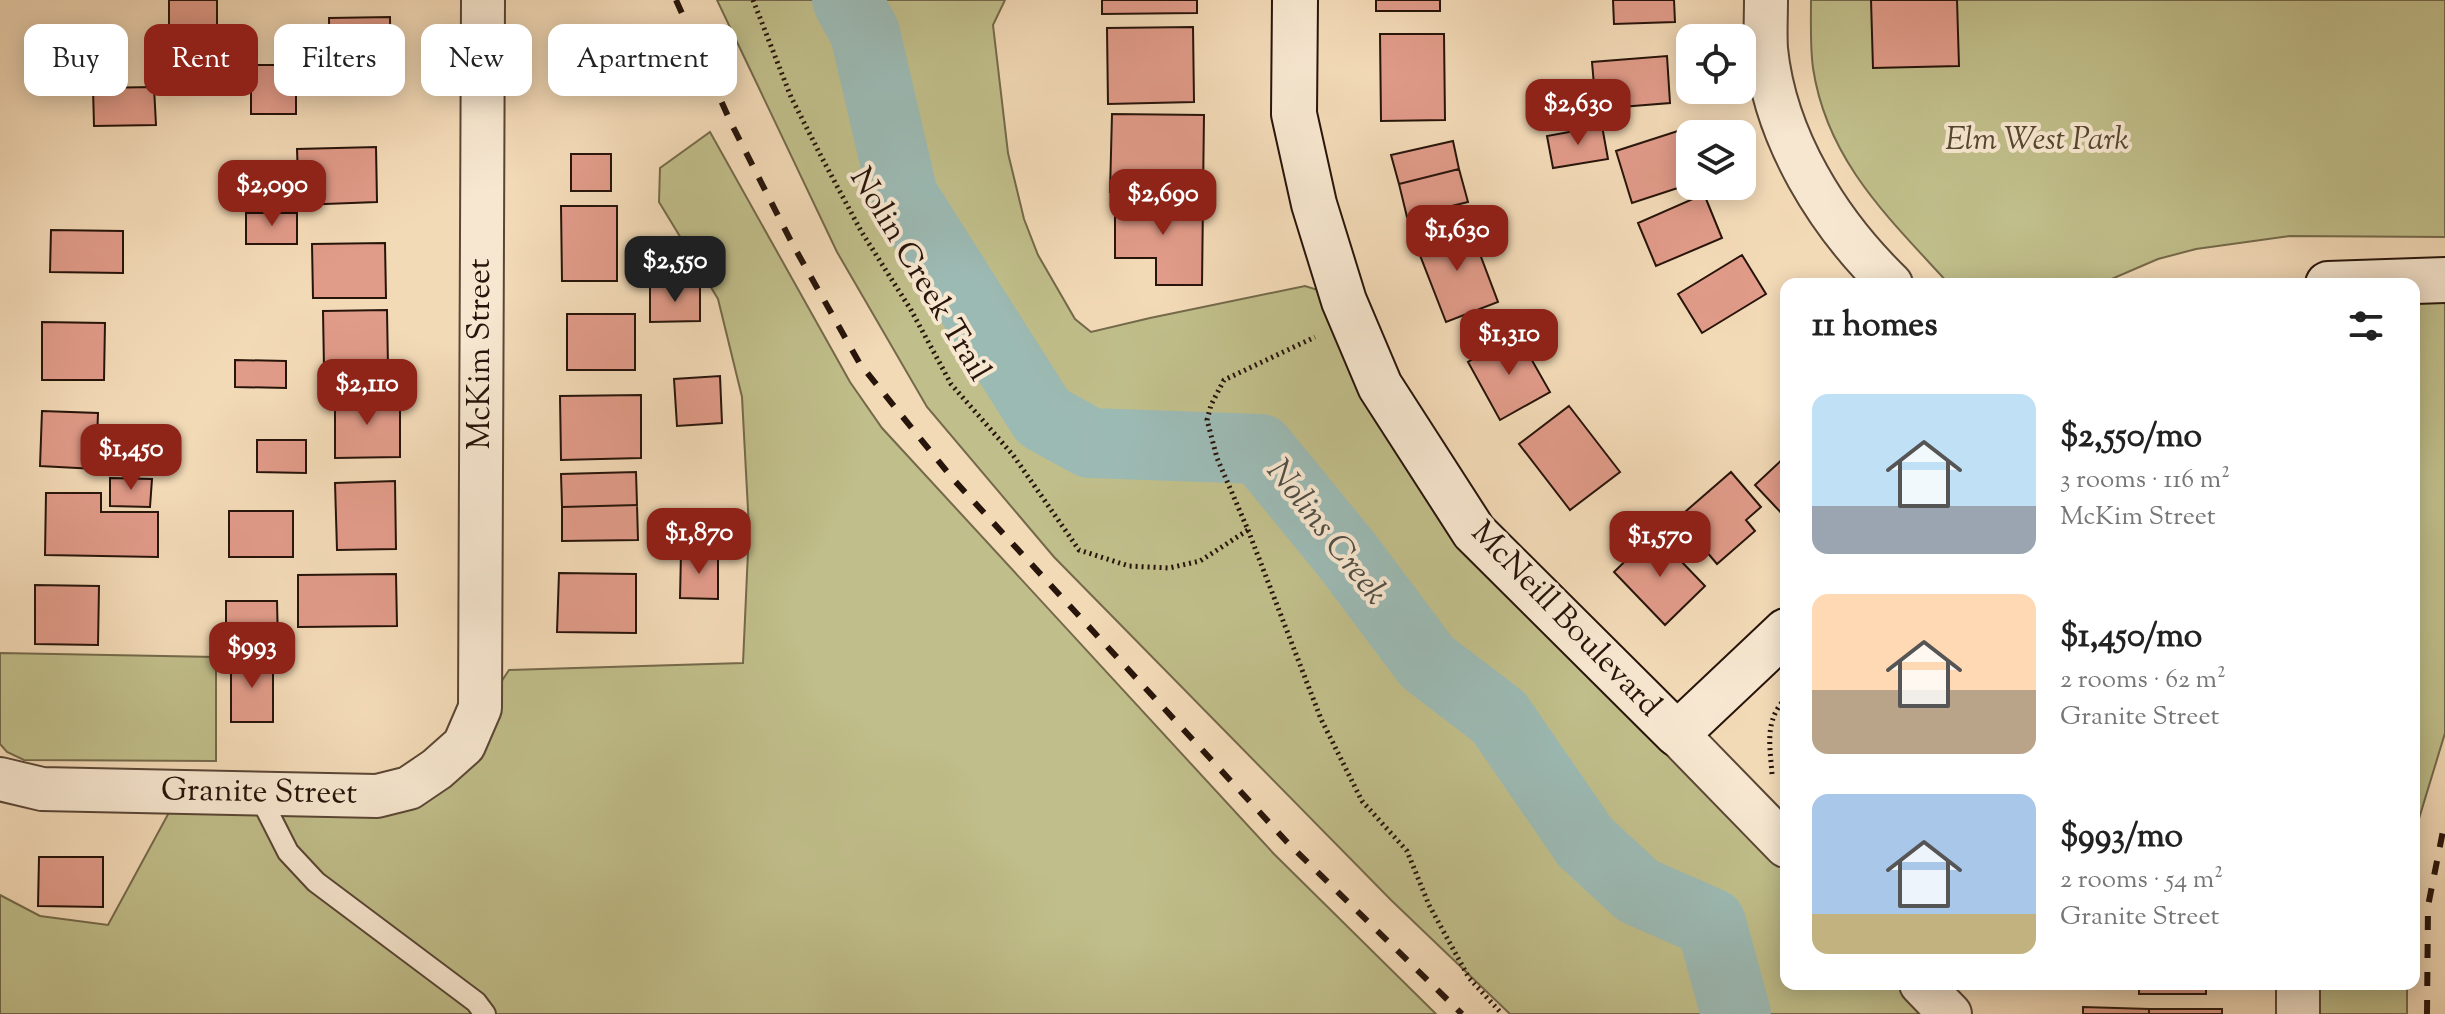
<!DOCTYPE html>
<meta charset="utf-8">
<style>
body{margin:0;font-family:"Sorts Mill Goudy",serif;background:#f6f6f6;color:#222;height:100vh;display:flex;flex-direction:column;font-size:30px;white-space:nowrap}
*{box-sizing:border-box;margin:0}
p{font-size:26px;color:#767676}
.icon{flex:none;width:44px;height:44px;fill:none;stroke:currentColor;stroke-width:2;stroke-linecap:round;stroke-linejoin:round}
.map{position:relative;flex:1;overflow:hidden}
.panel{position:absolute;left:1780px;top:278px;width:640px;height:712px;display:flex;flex-direction:column;background:#fff;border-radius:16px;box-shadow:0 4px 20px #0003}
.panel>*{flex:none}
.guide{position:absolute;left:24px;top:24px;width:760px;height:72px;display:flex;gap:16px}
.controls{position:absolute;left:1676px;top:24px;display:grid;gap:16px}
.controls a{display:grid;place-items:center;width:80px;height:80px;border-radius:16px;background:#fff;box-shadow:0 4px 20px #0003;font-size:40px}
.price{position:absolute;translate:-50% -68px;padding:0 18px;border-radius:16px;background:#8f2418;color:#fff;font-size:26px;line-height:52px;filter:drop-shadow(0 2px 4px #0008)}
.price::after{content:'';position:absolute;left:50%;top:48px;width:24px;height:18px;margin-left:-12px;background:inherit;clip-path:polygon(0 0,100% 0,50% 100%)}
.price.on{background:#222;color:#fff}
ul{padding:0;list-style:none}
li{display:flex;align-items:center;gap:24px;height:200px;padding:0 32px}
li span{display:grid;place-items:center;flex:none;width:224px;height:160px;border-radius:16px;color:#555}
li>.icon{margin-inline-start:auto}
span .icon{width:96px;height:96px;fill:#fffc;stroke-width:1}
li b{font-size:34px}
h2{display:flex;justify-content:space-between;align-items:center;height:96px;padding:0 32px;font-size:34px}
.pill{padding:0 28px;border-radius:16px;background:#fff;box-shadow:0 4px 20px #0003;font-size:28px;line-height:72px}
.pill.on{background:#8f2418;color:#fff}
.map>svg:first-child{display:block}
.green{fill:#c0be8a;stroke:#74694a;stroke-width:2}
.lines{fill:none;stroke-linecap:round;stroke-linejoin:round}
.river{stroke:#9cbab4;stroke-width:70}
.building{fill:#e19b89;stroke:#27140a;stroke-width:2}
.lane-casing{stroke:#5a4635;stroke-width:24}
.street-casing{stroke:#5a4635;stroke-width:46}
.secondary-casing{stroke:#27140a;stroke-width:48}
.path{stroke:#27140a;stroke-width:5;stroke-dasharray:2 4;stroke-linecap:butt}
.lane{stroke:#f7e7d0;stroke-width:20}
.street{stroke:#f7e7d0;stroke-width:42}
.secondary{stroke:#f7e7d0;stroke-width:44}
.rail{stroke:#27140a;stroke-width:6;stroke-dasharray:14 14;stroke-linecap:butt}
.labels{text-anchor:middle;dominant-baseline:central;stroke-width:8;stroke-linejoin:round;paint-order:stroke}
.park-label{font-size:32px;font-style:italic;fill:#554730;stroke:#f7e7d0}
.street-label{font-size:32px;fill:#27140a;stroke:#f7e7d0}
.water-label{font-size:34px;font-style:italic;fill:#504e46;stroke:#f7e7d0}
</style>
<div class="map">
<svg width="2445" height="1014" viewBox="0 0 2445 1014">
<rect width="100%" height="100%" fill="#f3dab7"/>
<filter id="stains"><feTurbulence type="fractalNoise" baseFrequency=".0025" numOctaves="4"/><feColorMatrix values="0 0 0 0 .2 0 0 0 0 .09 0 0 0 0 .02 0 0 0 .5 -.17"/></filter>
<radialGradient id="worn" r=".72"><stop offset=".6" stop-color="#630" stop-opacity="0"/><stop offset="1" stop-color="#630" stop-opacity=".3"/></radialGradient>
<path class="green" d="M717 0H1005L993 25 1008 153 1024 219 1038 255 1075 319 1091 332 1150 318 1305 286 1347 299 1477 529 1786 843V984H1925L1954 1014H1510L1391 900 1054 557 927 407 837 252Z
M1811 0H2445V237L2290 236 2196 249 2158 259 2100 284H1949C1889 218 1827 161 1813 68 1810 46 1811 22 1811 0Z
M710 132 850 382 882 428 1274 854 1436 1014H0V895L40 916 108 925 179 794 380 799 484 708 509 670 743 663 749 529 742 397 718 299 659 202 660 168Z
M2445 284V733L2414 835V285Z
M0 653 216 657V761L24 760 7 752 0 744Z
M2296 984H2407V1014H2296Z"/>
<g class="lines">
<path class="river" d="M847 0 865 33 903 196 1043 417 1090 443 1260 449 1346 554 1427 662 1499 717 1585 842 1638 891 1711 923 1736 1014"/>
</g>
<path class="building" d="M169 0H217V57H169Z
M1102 0H1197V13L1102 14Z
M1376 0H1440V11H1376Z
M1613 0H1674L1675 22 1614 24Z
M1871 0H1957L1959 66 1873 68Z
M390 17 391 88H330L329 18Z
M1193 27 1194 102 1108 104 1107 28Z
M1380 34H1444L1445 120 1381 121Z
M1667 56 1670 103 1596 109 1592 62Z
M251 65H296V114H251Z
M154 87 156 125 94 126 93 88Z
M1112 114 1204 115 1203 193 1110 192Z
M1602 126 1608 159 1553 168 1547 136Z
M1684 129 1690 149V184L1632 203 1616 151Z
M1453 141 1459 169 1399 184 1391 155Z
M376 147 377 202 299 205 297 149Z
M571 154H611V191H571Z
M1459 169 1468 202 1407 217 1399 184Z
M1704 194 1722 238 1656 266 1638 223Z
M1115 200H1203L1202 285H1156V258H1115Z
M561 206H617V281H562Z
M246 213H297V244H246Z
M1469 225 1498 302 1446 322 1416 245Z
M51 230 123 231V273L50 272Z
M385 243 386 298H313L312 244Z
M1742 255 1766 294 1702 333 1678 294Z
M650 286H700V321L650 322Z
M387 310 388 368 324 369 323 311Z
M567 314H635V370H567Z
M42 322 105 323 104 380H42Z
M1517 334 1550 392 1500 420 1468 362Z
M235 360 286 361V388L235 387Z
M720 376 722 423 677 426 674 379Z
M641 395V458L561 460 560 396Z
M335 396H400V457L335 458Z
M1569 406 1620 472 1570 510 1519 444Z
M42 411 98 413 96 469 40 466Z
M257 440H306V473L257 472Z
M1786 456V518L1755 485Z
M636 472 637 505 562 507 561 474Z
M1731 472 1761 507 1746 520 1755 531 1717 564 1678 518Z
M110 478 152 479 150 507 110 506Z
M395 481 396 549 337 550 335 483Z
M46 493H101V512H158V557L45 555Z
M637 505 638 540 562 541V507Z
M229 511H293V557H229Z
M1654 533 1705 586 1665 625 1614 572Z
M681 552 718 553V599L680 598Z
M559 573 636 574V633L557 632Z
M396 574 397 626 298 627V575Z
M35 585 99 586 98 645 35 644Z
M226 601H277L278 644H226Z
M231 659H273V722H231Z
M39 857H103V907L38 906Z
M2139 984H2206V994H2139Z
M2083 1007 2149 1009V1014H2083Z
M2149 1009H2222V1014H2149Z"/>
<g class="lines">
<g class="lane-casing">
<path id="lane" d="M258 793 288 852 316 882 476 1002 485 1014"/>
</g>
<g class="street-casing">
<path id="street" d="M1766 0C1766 16 1765 33 1766 49 1775 138 1828 223 1891 284
M1677 734 1786 846
M0 779 42 789 377 796 409 788 437 769 464 745 480 708 483 0
M1921 984 1950 1014
M2298 1014V984"/>
</g>
<g class="secondary-casing">
<path id="secondary" d="M1295 0 1294 114 1314 204 1344 301 1380 386 1474 532 1677 734 1786 631
M2328 284 2445 280"/>
</g>
<path class="path" d="M753 0 791 97 822 158 861 231 911 310 951 384 1013 455 1079 550 1129 566 1169 568 1200 561 1248 530 1217 458 1207 420 1211 405 1224 380 1315 337
M1248 530 1321 719 1362 801 1407 851 1429 905 1469 978 1502 1014
M1772 774C1770 746 1764 720 1786 698"/>
<use href="#lane" class="lane"/>
<use href="#street" class="street"/>
<use href="#secondary" class="secondary"/>
<path class="rail" d="M676 0 731 123 793 245 860 364 953 479 1287 842 1462 1014
M2427 1014 2428 906 2445 821"/>
</g>
<g class="labels">
<g class="park-label">
<text x="2037" y="141">Elm West Park</text>
</g>
<g class="street-label">
<text transform="translate(919 275) rotate(59)">Nolin Creek Trail</text>
<text transform="translate(481 354) rotate(-90)">McKim Street</text>
<text transform="translate(1565 620) rotate(46)">McNeill Boulevard</text>
<text transform="translate(259 793) rotate(1)">Granite Street</text>
</g>
<g class="water-label">
<text transform="translate(1326 533) rotate(52)">Nolins Creek</text>
</g>
</g>
<rect width="100%" height="100%" filter="url(#stains)"/>
<rect width="100%" height="100%" fill="url(#worn)"/>
</svg>
<div class="controls">
<a><svg class="icon" aria-label="locate" viewBox="0 0 24 24"><circle cx="12" cy="12" r="6"/><path d="M12 2v4M12 18v4M2 12h4M18 12h4"/></svg></a>
<a><svg class="icon" aria-label="layers" viewBox="0 0 24 24"><path d="M12 4l9 5-9 5-9-5zM3 14l9 5 9-5"/></svg></a>
</div>
<b class="price" style="left:1578px;top:147px">$2,630</b>
<b class="price" style="left:272px;top:228px">$2,090</b>
<b class="price" style="left:1163px;top:237px">$2,690</b>
<b class="price" style="left:1457px;top:273px">$1,630</b>
<b class="price on" style="left:675px;top:304px">$2,550</b>
<b class="price" style="left:1509px;top:377px">$1,310</b>
<b class="price" style="left:367px;top:427px">$2,110</b>
<b class="price" style="left:131px;top:492px">$1,450</b>
<b class="price" style="left:699px;top:576px">$1,870</b>
<b class="price" style="left:1660px;top:579px">$1,570</b>
<b class="price" style="left:252px;top:690px">$993</b>
<div class="guide">
<a class="pill">Buy</a>
<a class="pill on">Rent</a>
<a class="pill">Filters</a>
<a class="pill">New</a>
<a class="pill">Apartment</a>
</div>
<section class="panel">
<h2>11 homes<svg class="icon" aria-label="filters" viewBox="0 0 24 24"><path d="M4 7h16M4 17h16"/><circle cx="9" cy="7" r="2"/><circle cx="15" cy="17" r="2"/></svg></h2>
<ul>
<li><span style="background:linear-gradient(#bfe0f5 70%,#9aa5b1 0)"><svg class="icon" aria-label="home" viewBox="0 0 24 24"><path d="M3 11l9-7 9 7M6 9v11h12V9"/></svg></span><div><b>$2,550/mo</b><p>3 rooms · 116 m²</p><p>McKim Street</p></div></li>
<li><span style="background:linear-gradient(#ffd9b3 60%,#b9a48a 0)"><svg class="icon" aria-label="home" viewBox="0 0 24 24"><path d="M3 11l9-7 9 7M6 9v11h12V9"/></svg></span><div><b>$1,450/mo</b><p>2 rooms · 62 m²</p><p>Granite Street</p></div></li>
<li><span style="background:linear-gradient(#a9c7e8 75%,#c2b280 0)"><svg class="icon" aria-label="home" viewBox="0 0 24 24"><path d="M3 11l9-7 9 7M6 9v11h12V9"/></svg></span><div><b>$993/mo</b><p>2 rooms · 54 m²</p><p>Granite Street</p></div></li>
</ul>
</section>
</div>
